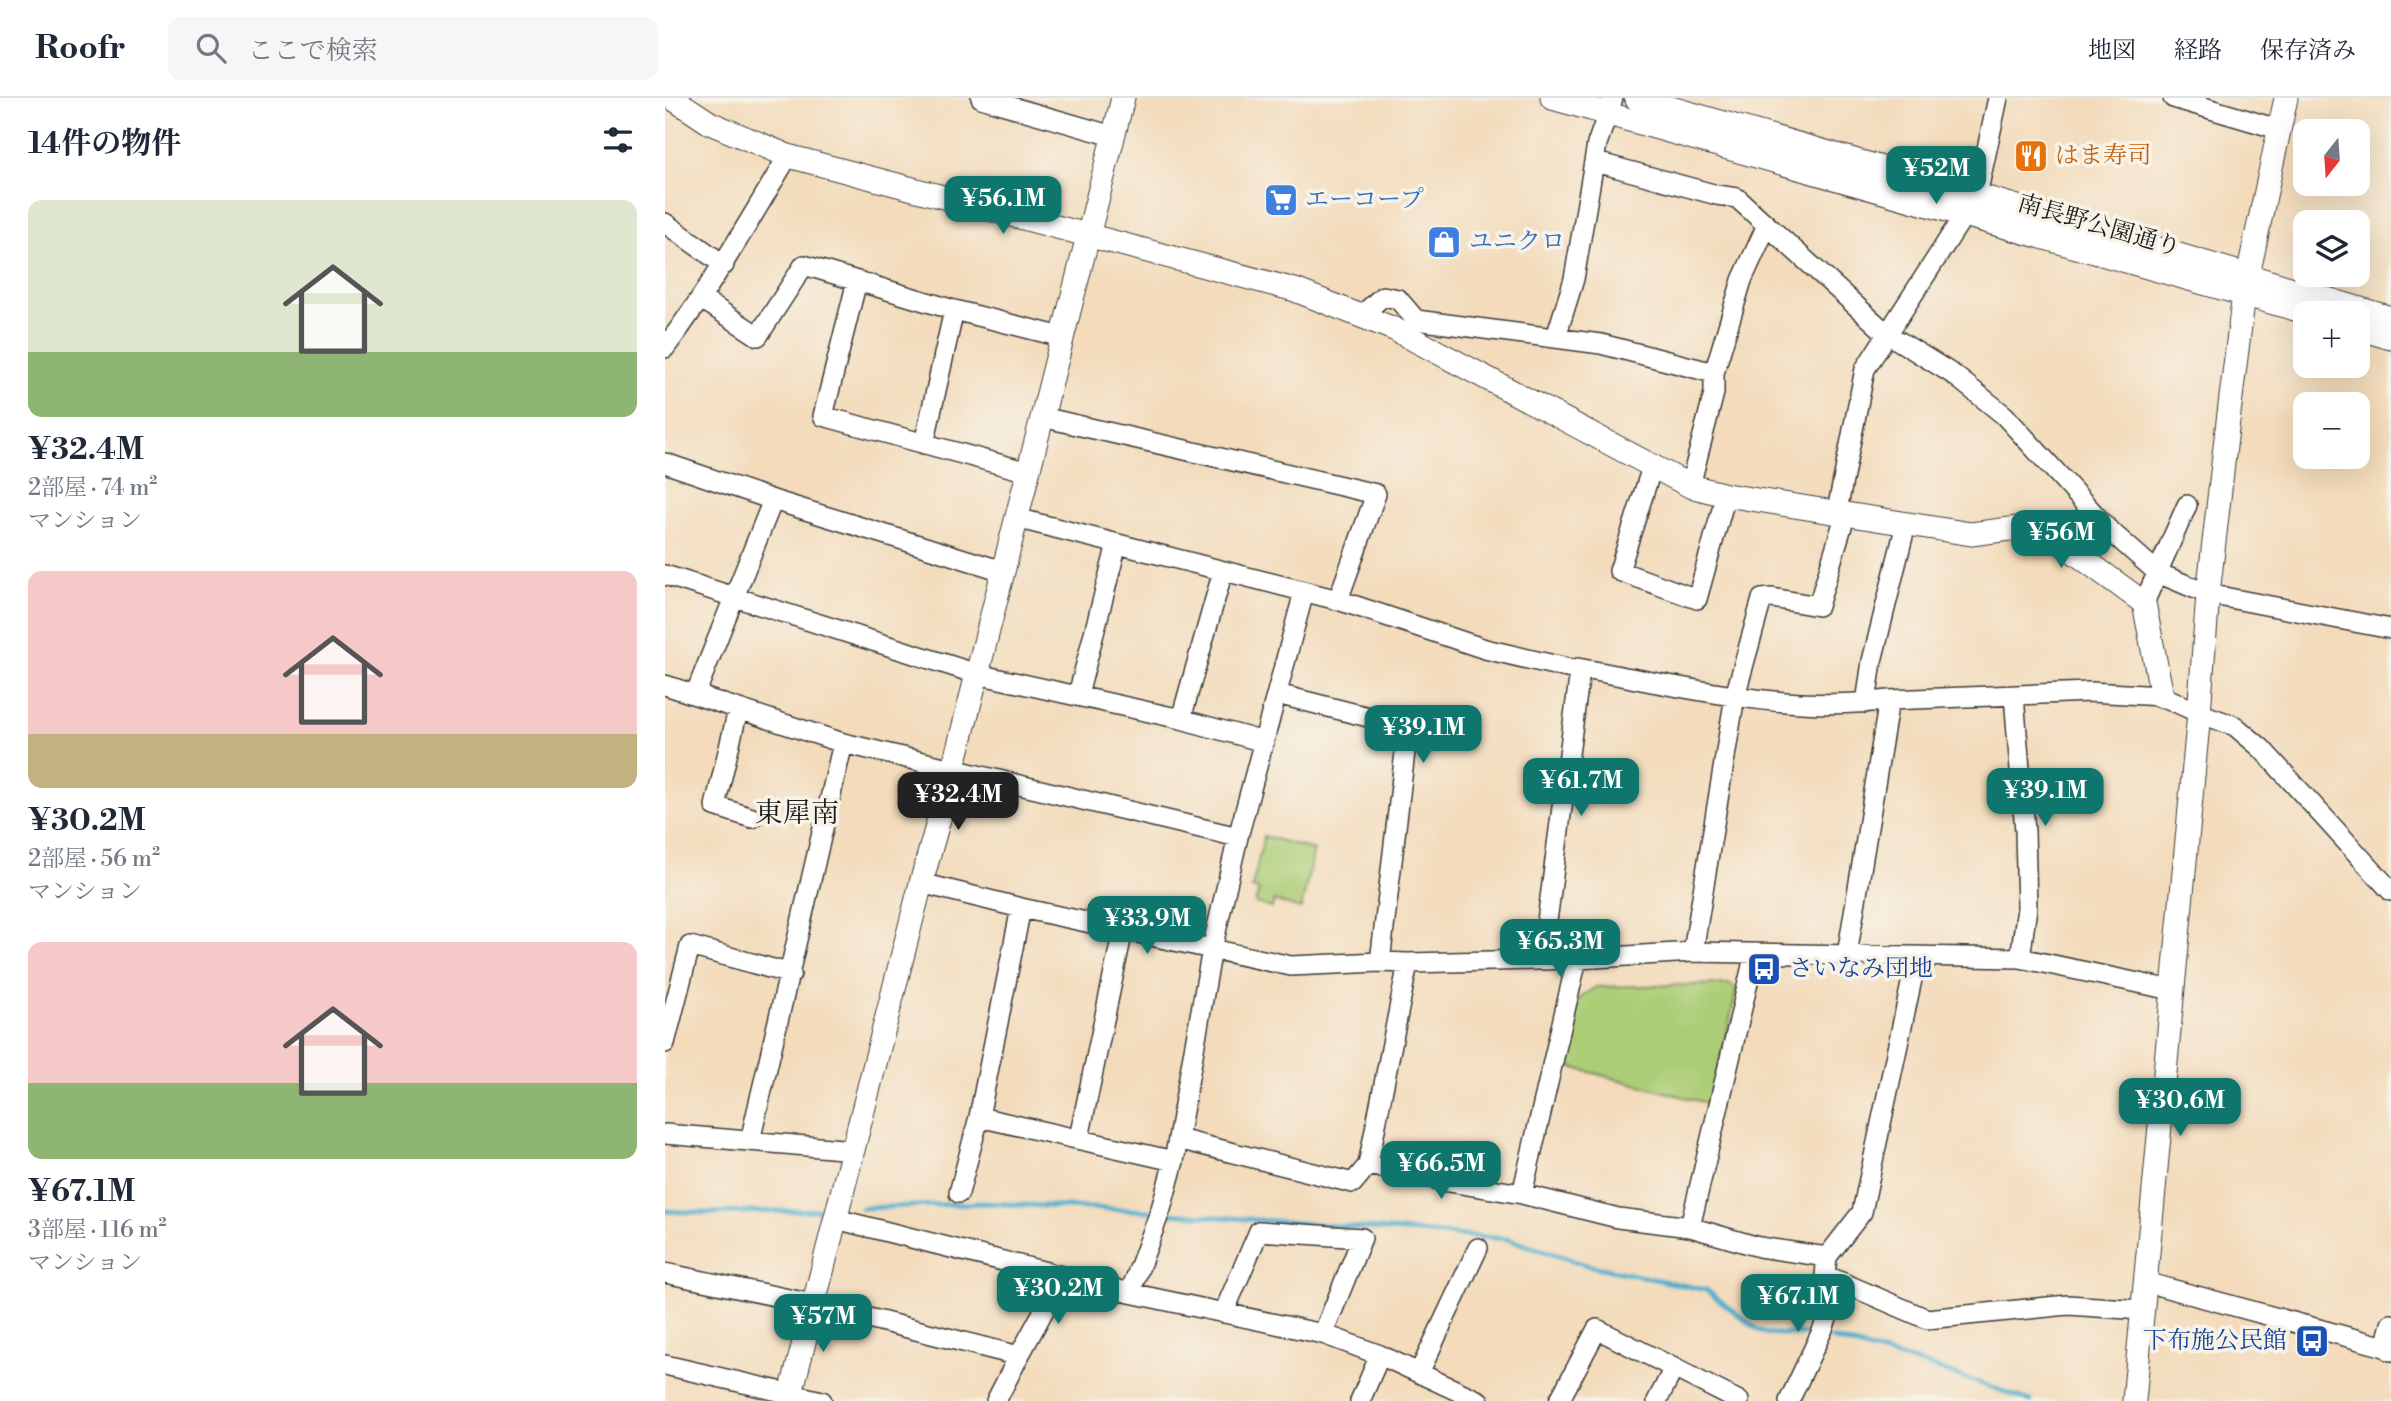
<!DOCTYPE html>
<html lang="ja">
<meta charset="utf-8">
<style>
body{margin:0;font-family:"Libre Bodoni","Noto Serif JP",serif;background:#f6f6f7;color:#1f2937;height:100vh;display:flex;flex-direction:column;font-size:26px;white-space:nowrap}
*{box-sizing:border-box;margin:0}
p{font-size:23px;color:#747a83}
.icon{flex:none;width:38px;height:38px;fill:none;stroke:currentColor;stroke-width:2;stroke-linecap:round;stroke-linejoin:round}
.map{position:relative;flex:1;overflow:hidden}
.panel{display:flex;flex-direction:column;background:#fff;width:665px}
.panel>*{flex:none}
.needle{width:46px;rotate:197deg}
.buttons{position:absolute;left:1628px;top:21px;display:grid;gap:14px}
.buttons a{display:grid;place-items:center;width:77px;height:77px;border-radius:14px;background:#fff;box-shadow:0 7px 28px #0002;font-size:35px}
.price{position:absolute;translate:-50% -60px;padding:0 16px;border-radius:14px;background:#0f766e;color:#fff;font-size:23px;line-height:46px;filter:drop-shadow(0 2px 4px #0008)}
.price::after{content:'';position:absolute;left:50%;top:42px;width:21px;height:16px;margin-left:-10px;background:inherit;clip-path:polygon(0 0,100% 0,50% 100%)}
.price.current{background:#222;color:#fff}
ul{padding:0;list-style:none}
li{display:grid;align-content:center;gap:14px;height:371px;padding:0 28px}
li span{display:grid;place-items:center;height:217px;border-radius:14px;color:#555}
li>.icon{margin-inline-start:auto}
span .icon{width:126px;height:126px;fill:#fffc;stroke-width:1}
li b{font-size:30px}
h2{display:flex;justify-content:space-between;align-items:center;height:84px;padding:0 28px;font-size:30px}
header{display:flex;align-items:center;gap:42px;box-sizing:border-box;height:98px;padding:0 35px;background:#fff;border-bottom:2px solid #e0e1e3}
header strong{font-size:33px}
nav{display:flex;gap:38px;margin-inline-start:auto;font-size:24px}
.search{width:490px;height:63px;background:#f6f6f7;display:flex;align-items:center;gap:18px;box-sizing:border-box;padding:0 24px;border-radius:14px;color:#747a83;font-size:26px}
main{display:flex;flex:1;min-height:0}
.map>svg:first-child{display:block}
.green{fill:#abcd76;stroke:#647449;stroke-width:2}
.lines{fill:none;stroke-linecap:round;stroke-linejoin:round}
.stream{stroke:#4dafcc;stroke-width:5}
.minor-casing{stroke:#3c3934;stroke-width:22}
.tertiary-casing{stroke:#3c3934;stroke-width:25}
.minor{stroke:#fff;stroke-width:19}
.tertiary{stroke:#fff;stroke-width:23}
.labels{text-anchor:middle;dominant-baseline:central;stroke-width:7;stroke-linejoin:round;paint-order:stroke}
.food-label{font-size:24px;fill:#c56008;stroke:#f7f3e8;text-anchor:start}
.shop-label{font-size:24px;fill:#366cbe;stroke:#f7f3e8;text-anchor:start}
.street-label{font-size:24px;fill:#1c1c1c;stroke:#f7f3e8}
.transit-label{font-size:24px;fill:#164399;stroke:#f7f3e8;text-anchor:start}
.quarter-label{font-size:28px;fill:#1c1c1c;stroke:#f7f3e8}
</style>
<header>
<strong>Roofr</strong>
<div class="search"><svg class="icon" aria-label="search" viewBox="0 0 24 24"><circle cx="10" cy="10" r="6"/><path d="M15 15l6 6"/></svg>ここで検索</div>
<nav><a>地図</a><a>経路</a><a>保存済み</a></nav>
</header>
<main>
<section class="panel">
<h2>14件の物件<svg class="icon" aria-label="filters" viewBox="0 0 24 24"><path d="M4 7h16M4 17h16"/><circle cx="9" cy="7" r="2"/><circle cx="15" cy="17" r="2"/></svg></h2>
<ul>
<li><span style="background:linear-gradient(#dfe7d0 70%,#8fb573 0)"><svg class="icon" aria-label="home" viewBox="0 0 24 24"><path d="M3 11l9-7 9 7M6 9v11h12V9"/></svg></span><div><b>¥32.4M</b><p>2部屋 · 74 m²</p><p>マンション</p></div></li>
<li><span style="background:linear-gradient(#f6c9c9 75%,#c2b280 0)"><svg class="icon" aria-label="home" viewBox="0 0 24 24"><path d="M3 11l9-7 9 7M6 9v11h12V9"/></svg></span><div><b>¥30.2M</b><p>2部屋 · 56 m²</p><p>マンション</p></div></li>
<li><span style="background:linear-gradient(#f6c9c9 65%,#8fb573 0)"><svg class="icon" aria-label="home" viewBox="0 0 24 24"><path d="M3 11l9-7 9 7M6 9v11h12V9"/></svg></span><div><b>¥67.1M</b><p>3部屋 · 116 m²</p><p>マンション</p></div></li>
</ul>
</section>
<div class="map">
<svg width="1726" height="1303" viewBox="0 0 1726 1303">
<rect width="100%" height="100%" fill="#f7f3e8"/>
<filter id="ink" filterUnits="userSpaceOnUse"><feTurbulence type="fractalNoise" baseFrequency=".0143" numOctaves="2"/><feDisplacementMap in="SourceGraphic" scale="14" xChannelSelector="R" yChannelSelector="G"/><feConvolveMatrix kernelMatrix="1 2 1 2 8 2 1 2 1" color-interpolation-filters="sRGB"/></filter>
<filter id="wash" filterUnits="userSpaceOnUse"><feTurbulence type="fractalNoise" baseFrequency=".00686" numOctaves="4" result="noise"/><feDisplacementMap in="SourceGraphic" scale="28" xChannelSelector="R" yChannelSelector="G"/><feGaussianBlur stdDeviation="1.57" result="paint"/><feColorMatrix in="noise" values="0 0 0 0 0 0 0 0 0 0 0 0 0 0 0 0 0 1.4 0 .05"/><feComposite in="paint" operator="in"/></filter>
<g filter="url(#wash)">
<rect width="100%" height="100%" fill="#f3dbbb"/>
<path class="green" d="M599 738 649 752 636 811 609 803 607 810 590 805 594 792 587 790Z
M1065 886 1072 891 1045 1006 906 969 899 962 911 906 918 897 931 889Z"/>
<g class="lines">
<path class="stream" d="M197 1110 319 1105 485 1113
M0 1113 40 1115 156 1112
M504 1115 842 1141 922 1167 1041 1192 1092 1231 1103 1236H1144
M1167 1241 1268 1269 1366 1303"/>
</g>
</g>
<g filter="url(#ink)">
<g class="lines">
<g class="minor-casing">
<path id="minor" d="M316 0 448 38
M1508 0 1613 31
M931 64 1052 97 1072 100 1221 235 1289 277 1339 317 1443 431 1493 475 1543 496 1726 531
M0 125 59 167
M192 183 158 318 363 374
M37 201 93 238 139 167 289 212 397 239
M696 218 718 198 733 201 751 222 936 246 1049 275
M891 239 909 181 932 46 948 0
M0 250C46 189 84 124 123 58
M377 319 711 396 673 502
M259 346 289 212
M0 365 108 402 338 473
M987 369 954 473 1032 501 1061 397
M1025 388 1049 295V275L1077 182 1102 127
M1172 413 1200 271 1312 97 1333 0
M351 420 673 502 820 551 915 573 913 570C1015 588 1120 616 1224 602L1425 594 1497 598 1534 615 1570 628 1596 650 1726 793
M0 477 312 576 516 621 599 644
M1479 505 1522 407
M0 587 178 645 573 739
M612 596 743 629 715 864
M30 597 108 402
M413 597 452 446
M1349 598 1360 733 1362 810 1355 860
M1201 605 1207 563 1241 426
M73 612 50 708 87 720
M516 621 558 473
M256 785 356 810 626 868 715 864 743 865 912 861 1028 854 1355 860 1507 892
M1028 854 1070 598 1097 501 1107 500 1153 508 1181 415
M1182 857 1224 602
M877 861 915 573
M0 945 25 848 126 876
M314 1019 509 1063
M0 1036 189 1052
M414 1040 458 832
M513 1041 688 1085 703 1067 743 865
M85 1043 178 645
M703 1067 784 1084 857 1096 953 1120 1025 1129 1094 1149 1162 1159 1197 1114 1252 858
M294 1095 314 1019 356 810
M857 1096 912 861
M171 1121 465 1195 658 1236 715 1257 814 1303
M1025 1129 1090 855
M1162 1159 1160 1177 1262 1221 1403 1207 1477 1212
M0 1175 148 1206 354 1258 331 1303
M1480 1184 1720 1249 1726 1253
M465 1195 496 1111 509 1063 547 851 573 739 639 494
M559 1214 594 1133 697 1140 658 1236
M1720 1249 1726 1226
M354 1258 397 1179
M0 1267 157 1303
M754 1275 813 1150
M695 1303 715 1257
M894 1303 932 1231 1074 1303
M992 1303 1009 1270
M1124 1303 1158 1231 1176 1184"/>
</g>
<g class="tertiary-casing">
<path id="tertiary" d="M7 0 45 25 123 58 630 192 729 231 1025 388 1061 397 1306 436 1353 430 1369 432 1387 438 1479 505 1497 598
M887 0 1644 215
M971 0 1312 97 1726 220
M1692 230 1726 240
M124 1303 256 785 288 671 458 0
M1469 1303 1534 615 1543 496 1562 331 1579 196 1621 0"/>
</g>
<use href="#minor" class="minor"/>
<use href="#tertiary" class="tertiary"/>
</g>
</g>
<defs>
<g id="restaurant-square" transform="scale(1.75)"><rect x="-9" y="-9" width="18" height="18" rx="4" fill="#e8710a" stroke="#f7f3e8"/><path d="M-5-6h1v4h1v-4h1v4h1v-4h1v5L-1.5 .5V6h-2V.5L-5-1ZM5-6V6H3V1.5H1.5Q1.5-4 5-6Z" fill="#fff"/></g>
<g id="supermarket-square" transform="scale(1.75)"><rect x="-9" y="-9" width="18" height="18" rx="4" fill="#3f7fe0" stroke="#f7f3e8"/><path d="M-6-5.5h2.5l.6 2H6L4.5 2H-2.5L-4.4-4H-6ZM-1.5 3.2a1.3 1.3 0 1 0 .1 0ZM3 3.2a1.3 1.3 0 1 0 .1 0Z" fill="#fff"/></g>
<g id="shop-square" transform="scale(1.75)"><rect x="-9" y="-9" width="18" height="18" rx="4" fill="#3f7fe0" stroke="#f7f3e8"/><path d="M-5-2.5h2.3a2.7 3.5 0 0 1 5.4 0H5L5.5 6h-11ZM-1.5-2.5h3a1.5 2.3 0 0 0-3 0Z" fill="#fff"/></g>
<g id="bus-square" transform="scale(1.75)"><rect x="-9" y="-9" width="18" height="18" rx="4" fill="#1a4fb4" stroke="#f7f3e8"/><path d="M-5-6H5V4H4V6H2V4H-2V6H-4V4H-5ZM-3.5-4V0h7V-4ZM-3.5 1.2v1.5H-2V1.2ZM2 1.2v1.5H3.5V1.2Z" fill="#fff"/></g>
</defs>
<g fill-rule="evenodd">
<use href="#restaurant-square" x="1366" y="58"/>
<use href="#supermarket-square" x="616" y="102"/>
<use href="#shop-square" x="779" y="144"/>
<use href="#bus-square" x="1099" y="871"/>
<use href="#bus-square" x="1647" y="1243"/>
</g>
<g class="labels">
<g class="food-label">
<text x="1390" y="58">はま寿司</text>
</g>
<g class="shop-label">
<text x="640" y="102">エーコープ</text>
<text x="804" y="144">ユニクロ</text>
</g>
<g class="street-label">
<text transform="translate(1434 128) rotate(16)">南長野公園通り</text>
</g>
<g class="transit-label">
<text x="1124" y="871">さいなみ団地</text>
<text x="1622" y="1243" text-anchor="end">下布施公民館</text>
</g>
<g class="quarter-label">
<text x="132" y="715">東犀南</text>
</g>
</g>
</svg>
<div class="buttons">
<a><svg class="needle" viewBox="-14 -14 28 28"><path d="M0-13l5 13h-10z" fill="#e53935"/><path d="M0 13l5-13h-10z" fill="#747a83"/></svg></a>
<a><svg class="icon" aria-label="layers" viewBox="0 0 24 24"><path d="M12 4l9 5-9 5-9-5zM3 14l9 5 9-5"/></svg></a>
<a>+</a>
<a>−</a>
</div>
<b class="price" style="left:1271px;top:108px">¥52M</b>
<b class="price" style="left:338px;top:138px">¥56.1M</b>
<b class="price" style="left:1396px;top:472px">¥56M</b>
<b class="price" style="left:758px;top:667px">¥39.1M</b>
<b class="price" style="left:916px;top:720px">¥61.7M</b>
<b class="price" style="left:1380px;top:730px">¥39.1M</b>
<b class="price current" style="left:293px;top:734px">¥32.4M</b>
<b class="price" style="left:482px;top:858px">¥33.9M</b>
<b class="price" style="left:895px;top:881px">¥65.3M</b>
<b class="price" style="left:1515px;top:1040px">¥30.6M</b>
<b class="price" style="left:776px;top:1103px">¥66.5M</b>
<b class="price" style="left:393px;top:1228px">¥30.2M</b>
<b class="price" style="left:1133px;top:1236px">¥67.1M</b>
<b class="price" style="left:158px;top:1256px">¥57M</b>
</div>
</main>
